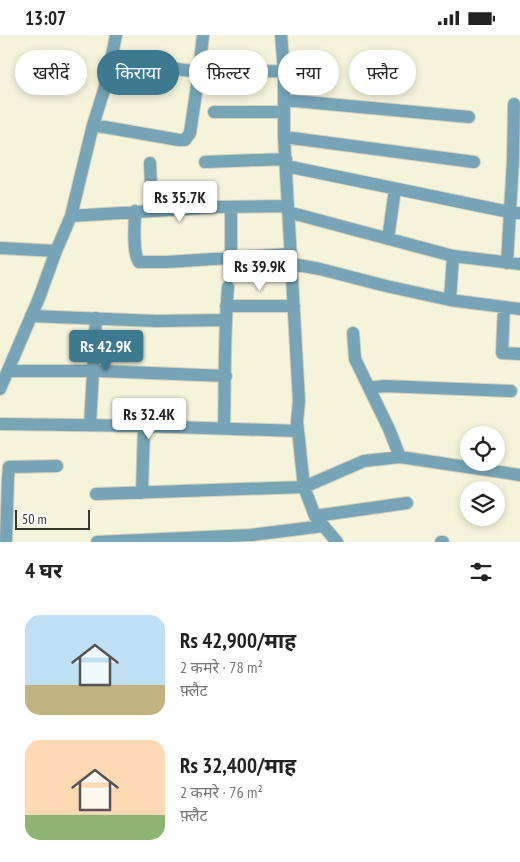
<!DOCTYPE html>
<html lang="hi">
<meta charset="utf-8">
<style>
body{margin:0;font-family:"PT Sans Narrow","Noto Sans Devanagari",sans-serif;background:#f2f2f2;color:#222;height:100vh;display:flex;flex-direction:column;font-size:19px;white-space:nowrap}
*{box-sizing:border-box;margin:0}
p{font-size:16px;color:#767676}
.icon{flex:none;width:28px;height:28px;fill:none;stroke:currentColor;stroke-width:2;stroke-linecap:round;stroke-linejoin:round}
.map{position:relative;height:507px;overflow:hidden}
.details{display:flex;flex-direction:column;background:#fff;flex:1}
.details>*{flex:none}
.banner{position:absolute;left:15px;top:15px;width:490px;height:45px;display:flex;gap:10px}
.buttons{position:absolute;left:460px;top:391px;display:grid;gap:10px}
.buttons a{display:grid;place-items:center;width:45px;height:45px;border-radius:50%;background:#fff;box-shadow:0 2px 8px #0003;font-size:25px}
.scale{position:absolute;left:15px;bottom:12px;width:75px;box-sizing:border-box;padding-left:5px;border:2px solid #37362c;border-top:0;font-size:14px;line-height:18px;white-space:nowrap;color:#37362c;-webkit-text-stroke:4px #fff;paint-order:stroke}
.price{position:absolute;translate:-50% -42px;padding:0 11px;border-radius:5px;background:#fff;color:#222;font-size:16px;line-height:32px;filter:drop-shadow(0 1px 2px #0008)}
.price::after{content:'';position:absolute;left:50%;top:30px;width:15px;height:11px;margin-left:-8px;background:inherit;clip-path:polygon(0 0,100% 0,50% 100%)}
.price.current{background:#3d7a90;color:#fff}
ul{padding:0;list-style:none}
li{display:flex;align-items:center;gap:15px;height:125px;padding:0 25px}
li span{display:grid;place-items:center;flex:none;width:140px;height:100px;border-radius:15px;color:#555}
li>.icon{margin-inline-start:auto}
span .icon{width:60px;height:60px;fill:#fffc;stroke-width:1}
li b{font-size:21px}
h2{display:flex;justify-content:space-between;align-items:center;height:60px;padding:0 25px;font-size:21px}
.tag{padding:0 18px;border-radius:22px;background:#fff;box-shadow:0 2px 8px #0003;font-size:18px;line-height:45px}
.tag.current{background:#3d7a90;color:#fff}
.status{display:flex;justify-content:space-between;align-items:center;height:35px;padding:0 25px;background:#fff;direction:ltr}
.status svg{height:14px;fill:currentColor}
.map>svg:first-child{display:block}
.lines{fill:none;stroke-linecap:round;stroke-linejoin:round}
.minor-casing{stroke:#d3d1bb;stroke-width:14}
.minor{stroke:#77a5b7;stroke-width:12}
</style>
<div class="status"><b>13:07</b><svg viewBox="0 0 49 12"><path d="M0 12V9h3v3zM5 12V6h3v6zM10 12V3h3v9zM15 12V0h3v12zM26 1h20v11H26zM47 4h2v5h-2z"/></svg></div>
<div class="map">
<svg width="520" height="507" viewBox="0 0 520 507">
<rect width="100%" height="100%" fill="#f5f3da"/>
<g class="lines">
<g class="minor-casing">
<path id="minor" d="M281 0 284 36V102L299 366 297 387 298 396 304 452 315 481 337 507
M111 25 199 37 284 36
M284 65 469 82
M214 77H283
M93 90 179 105H185L190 98 199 37 203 0
M284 102 474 127
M205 127 286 124
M150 128 152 176
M286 131 509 177 520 178
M135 176C135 190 132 217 139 227H167L291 219
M288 177 453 221 520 229
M71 181 219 172 288 171
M388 204 395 154
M0 213 56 216
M231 223V172
M507 228 513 125 514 69
M292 229 320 234 386 251 450 265 520 274
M450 265 453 221
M226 271H294
M504 272 502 318 520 319
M31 281 156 286 225 285
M353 298 355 324 389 394 400 422
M8 336H100L226 341
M370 353 384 351 511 356
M0 354 39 263 56 216 71 181 93 90 104 55 111 25 116 0
M0 389 144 391 298 396
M90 390 96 283
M224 394C225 346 224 299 228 252
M142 458 144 391
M96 459 304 452 364 426 400 422 520 440
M315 481 407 468
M6 507 8 443 9 432 57 431
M97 507 251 500 323 491
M441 507H443"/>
</g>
<use href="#minor" class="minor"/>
</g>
</svg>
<div class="buttons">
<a><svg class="icon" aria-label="locate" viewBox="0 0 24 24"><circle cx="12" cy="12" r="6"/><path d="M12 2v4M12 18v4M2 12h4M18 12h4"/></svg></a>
<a><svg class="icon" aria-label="layers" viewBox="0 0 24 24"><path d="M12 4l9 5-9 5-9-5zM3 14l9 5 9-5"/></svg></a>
</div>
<div class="scale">50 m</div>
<b class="price" style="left:180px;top:188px">Rs 35.7K</b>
<b class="price" style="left:260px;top:257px">Rs 39.9K</b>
<b class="price current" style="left:106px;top:337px">Rs 42.9K</b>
<b class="price" style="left:149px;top:405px">Rs 32.4K</b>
<div class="banner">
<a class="tag">खरीदें</a>
<a class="tag current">किराया</a>
<a class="tag">फ़िल्टर</a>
<a class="tag">नया</a>
<a class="tag">फ़्लैट</a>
</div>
</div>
<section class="details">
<h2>4 घर<svg class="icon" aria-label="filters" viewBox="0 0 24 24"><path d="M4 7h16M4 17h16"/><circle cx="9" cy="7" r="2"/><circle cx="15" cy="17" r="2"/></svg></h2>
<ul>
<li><span style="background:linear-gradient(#bfe0f5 70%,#c2b280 0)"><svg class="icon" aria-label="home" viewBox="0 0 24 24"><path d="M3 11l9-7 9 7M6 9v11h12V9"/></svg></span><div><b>Rs 42,900/माह</b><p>2 कमरे · 78 m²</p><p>फ़्लैट</p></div></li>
<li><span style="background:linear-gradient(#ffd9b3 75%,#8fb573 0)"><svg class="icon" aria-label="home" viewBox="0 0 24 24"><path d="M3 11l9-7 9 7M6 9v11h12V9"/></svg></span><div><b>Rs 32,400/माह</b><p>2 कमरे · 76 m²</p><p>फ़्लैट</p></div></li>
</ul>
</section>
